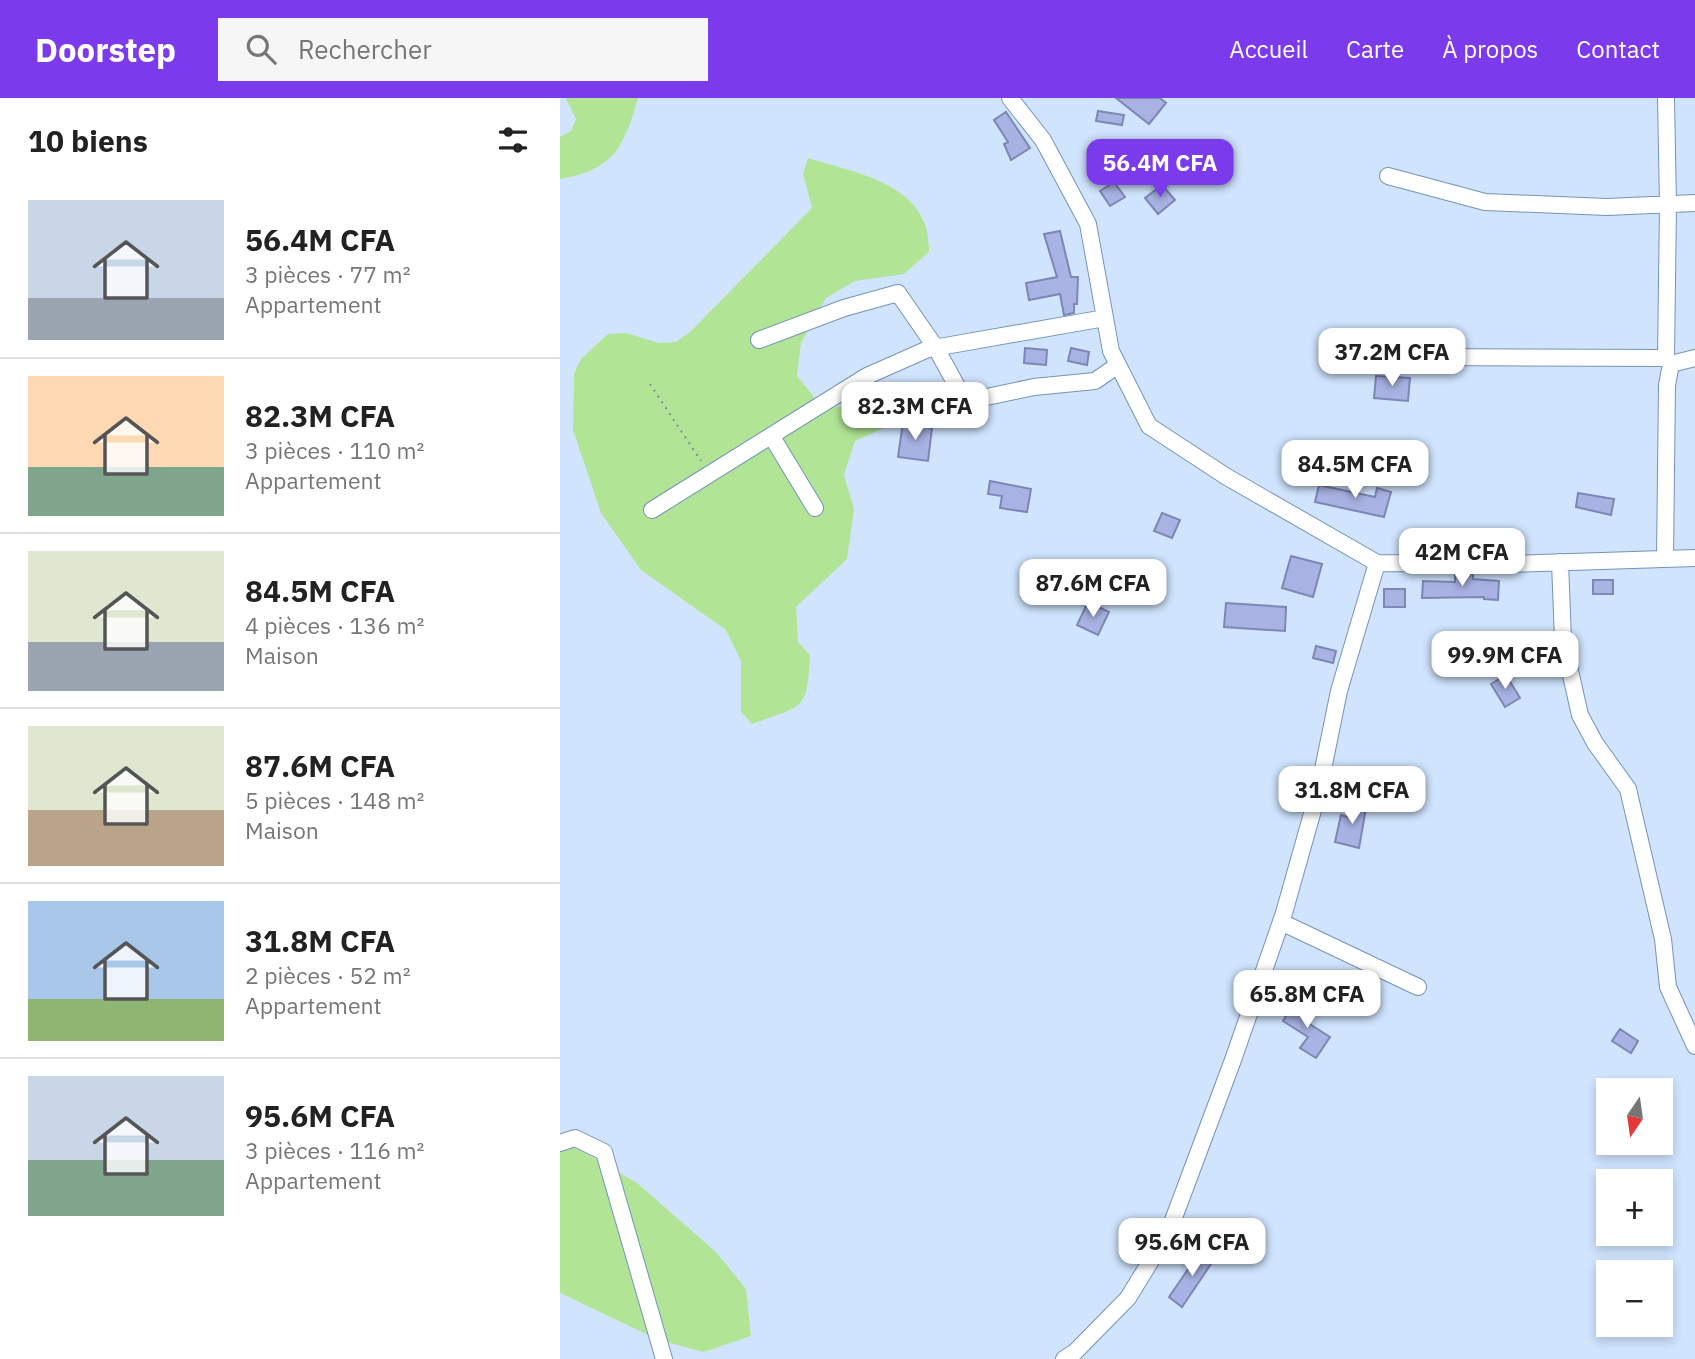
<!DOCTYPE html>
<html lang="fr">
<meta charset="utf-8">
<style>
body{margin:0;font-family:"IBM Plex Sans",sans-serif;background:#f6f6f6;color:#222;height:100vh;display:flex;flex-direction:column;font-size:26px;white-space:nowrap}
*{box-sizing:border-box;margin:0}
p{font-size:23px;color:#767676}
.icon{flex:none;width:38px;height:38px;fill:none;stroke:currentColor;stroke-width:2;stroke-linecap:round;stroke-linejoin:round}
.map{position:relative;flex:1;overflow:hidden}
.details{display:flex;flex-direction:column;background:#fff;width:560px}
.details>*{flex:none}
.needle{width:46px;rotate:193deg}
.tools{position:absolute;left:1036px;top:980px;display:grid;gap:14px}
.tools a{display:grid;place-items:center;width:77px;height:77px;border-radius:0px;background:#fff;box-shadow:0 4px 10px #0003;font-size:35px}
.price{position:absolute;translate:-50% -60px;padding:0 16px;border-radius:14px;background:#fff;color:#222;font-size:23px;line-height:46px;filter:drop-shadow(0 2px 4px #0008)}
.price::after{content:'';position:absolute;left:50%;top:42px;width:21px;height:16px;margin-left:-10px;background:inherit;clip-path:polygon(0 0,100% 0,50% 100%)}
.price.active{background:#7c3aed;color:#fff}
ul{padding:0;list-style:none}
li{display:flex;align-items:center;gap:21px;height:175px;padding:0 28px}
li+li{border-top:2px solid #e0e0e0}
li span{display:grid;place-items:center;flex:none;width:196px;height:140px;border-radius:0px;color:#555}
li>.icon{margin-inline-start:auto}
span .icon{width:84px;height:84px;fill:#fffc;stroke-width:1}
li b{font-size:30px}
h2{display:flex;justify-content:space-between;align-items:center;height:84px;padding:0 28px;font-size:30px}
header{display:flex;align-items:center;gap:42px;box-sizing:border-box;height:98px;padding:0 35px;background:#7c3aed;color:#fff}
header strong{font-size:33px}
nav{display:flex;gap:38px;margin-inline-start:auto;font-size:24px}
.search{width:490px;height:63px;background:#f6f6f6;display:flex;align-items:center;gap:18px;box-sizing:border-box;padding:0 24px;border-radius:0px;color:#767676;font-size:26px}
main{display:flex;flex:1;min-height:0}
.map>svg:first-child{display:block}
.green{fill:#b1e595}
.building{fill:#a9b3e3;stroke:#7d86b4;stroke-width:2}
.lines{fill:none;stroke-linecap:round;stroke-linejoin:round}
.minor-casing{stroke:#7493bb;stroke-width:18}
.path{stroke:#7d8da3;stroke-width:2;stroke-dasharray:2 5;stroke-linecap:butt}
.minor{stroke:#fff;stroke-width:16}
</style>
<header>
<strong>Doorstep</strong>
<div class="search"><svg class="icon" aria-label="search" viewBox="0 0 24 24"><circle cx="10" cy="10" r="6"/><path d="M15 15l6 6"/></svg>Rechercher</div>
<nav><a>Accueil</a><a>Carte</a><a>À propos</a><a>Contact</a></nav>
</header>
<main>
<section class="details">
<h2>10 biens<svg class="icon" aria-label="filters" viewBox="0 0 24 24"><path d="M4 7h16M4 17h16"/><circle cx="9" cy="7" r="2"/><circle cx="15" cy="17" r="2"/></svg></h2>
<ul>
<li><span style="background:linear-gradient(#c9d6e8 70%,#9aa5b1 0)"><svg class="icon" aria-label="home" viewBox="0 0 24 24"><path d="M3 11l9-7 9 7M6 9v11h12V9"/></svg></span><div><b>56.4M CFA</b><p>3 pièces · 77 m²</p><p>Appartement</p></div></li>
<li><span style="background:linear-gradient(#ffd9b3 65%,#7fa58c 0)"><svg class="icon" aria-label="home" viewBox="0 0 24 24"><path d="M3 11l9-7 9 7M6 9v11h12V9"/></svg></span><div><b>82.3M CFA</b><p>3 pièces · 110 m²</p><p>Appartement</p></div></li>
<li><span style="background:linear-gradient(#dfe7d0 65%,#9aa5b1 0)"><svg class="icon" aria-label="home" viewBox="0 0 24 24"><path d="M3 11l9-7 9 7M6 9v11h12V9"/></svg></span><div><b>84.5M CFA</b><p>4 pièces · 136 m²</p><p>Maison</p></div></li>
<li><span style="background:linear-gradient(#dfe7d0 60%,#b9a48a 0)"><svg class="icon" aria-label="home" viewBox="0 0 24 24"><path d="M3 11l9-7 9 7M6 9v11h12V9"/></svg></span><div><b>87.6M CFA</b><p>5 pièces · 148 m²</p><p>Maison</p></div></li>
<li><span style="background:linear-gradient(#a9c7e8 70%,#8fb573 0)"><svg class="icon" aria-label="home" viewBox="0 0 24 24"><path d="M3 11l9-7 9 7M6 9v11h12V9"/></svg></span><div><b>31.8M CFA</b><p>2 pièces · 52 m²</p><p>Appartement</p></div></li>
<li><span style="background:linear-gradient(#c9d6e8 60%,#7fa58c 0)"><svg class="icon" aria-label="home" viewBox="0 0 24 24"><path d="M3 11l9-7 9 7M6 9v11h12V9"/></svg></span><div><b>95.6M CFA</b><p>3 pièces · 116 m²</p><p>Appartement</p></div></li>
</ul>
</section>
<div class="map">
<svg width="1135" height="1261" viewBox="0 0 1135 1261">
<rect width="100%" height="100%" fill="#d0e4fe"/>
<path class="green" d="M6 0H78C64 49 54 72 0 81V39L11 33 16 21Z
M248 60C299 76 371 86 369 154L344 176 295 183 266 200 241 245 237 278 260 306 278 309 348 294 364 300 368 310 295 343 284 377 294 411 287 461 236 509 238 544 250 557C247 615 243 607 192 626L181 614V563L166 532 81 472 41 415 13 332 14 276 21 261 48 236 66 235 99 245 116 244 130 234 252 110 243 76Z
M0 1040 77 1085 156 1154 186 1191 191 1238 144 1254 99 1242 0 1195Z"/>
<path class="building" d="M556 0H600L606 5 589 26Z
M538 13 564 17 562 27 536 23Z
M446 14 470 50 451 62 444 46 448 44 434 22Z
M554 84 565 99 550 108 540 93Z
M602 87 615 102 598 116 585 100Z
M500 133 511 179H518L517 206H514V215L504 217 500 196 469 202 466 185 497 179 484 136Z
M465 250 487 252 486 267 464 265Z
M511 250 529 254 527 267 508 263Z
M816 278 850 280 848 303 814 300Z
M343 324 372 330 368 363 338 359Z
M430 383 471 391 467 414 440 410 442 398 428 396Z
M759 387 815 399 817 390 831 394 824 419 755 404Z
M1018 395 1054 401 1051 417 1016 409Z
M602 415 620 422 612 440 594 433Z
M731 458 762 466 753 499 722 490Z
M895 476H913V481L939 483 938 502 924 501V499L862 500 863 483 895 484Z
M1033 482H1053V496H1033Z
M824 491H845V509H824Z
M528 504 549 514 538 537 517 527Z
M666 505 726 509 725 533 664 529Z
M756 548 776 553 773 565 753 560Z
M946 577 960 600 945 609 931 586Z
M796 701 807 704 799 750 775 744 781 717 791 720Z
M734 905 753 917 748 925 770 939 756 960 740 950 748 939 723 923Z
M1060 931 1078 943 1071 955 1052 943Z
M642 1151 655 1160 622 1209 609 1199Z"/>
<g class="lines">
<g class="minor-casing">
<path id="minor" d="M450 0 483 42 528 126 551 253 589 328 667 379 817 465 779 593 759 691 724 815 673 962 609 1133 568 1200 515 1254 504 1261
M828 78 925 104 1047 109 1135 105
M199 242 284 210 338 195 376 250 405 303
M865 259 1106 260 1111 266
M1106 260 1108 107 1106 0
M1111 266 1135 260
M370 311 474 289 535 283 558 267
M212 339 255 410
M92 412 307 278 368 251 545 220
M1105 460 1107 287 1111 266
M1000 464 1003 542 1020 617 1035 645 1068 691 1103 841 1108 889 1135 948
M817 465 947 466 1135 460
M721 824 858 889
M0 1045 15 1040 44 1054 104 1261"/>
</g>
<path class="path" d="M90 286 141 363"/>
<use href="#minor" class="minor"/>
</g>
</svg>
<div class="tools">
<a><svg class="needle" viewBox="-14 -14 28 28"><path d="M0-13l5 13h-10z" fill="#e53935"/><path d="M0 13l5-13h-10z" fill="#767676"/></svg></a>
<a>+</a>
<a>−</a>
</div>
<b class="price active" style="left:600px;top:101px">56.4M CFA</b>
<b class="price" style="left:832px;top:290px">37.2M CFA</b>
<b class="price" style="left:355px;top:344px">82.3M CFA</b>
<b class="price" style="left:795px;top:402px">84.5M CFA</b>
<b class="price" style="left:902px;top:490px">42M CFA</b>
<b class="price" style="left:533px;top:521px">87.6M CFA</b>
<b class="price" style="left:945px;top:593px">99.9M CFA</b>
<b class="price" style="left:792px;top:728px">31.8M CFA</b>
<b class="price" style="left:747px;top:932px">65.8M CFA</b>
<b class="price" style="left:632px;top:1180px">95.6M CFA</b>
</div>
</main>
